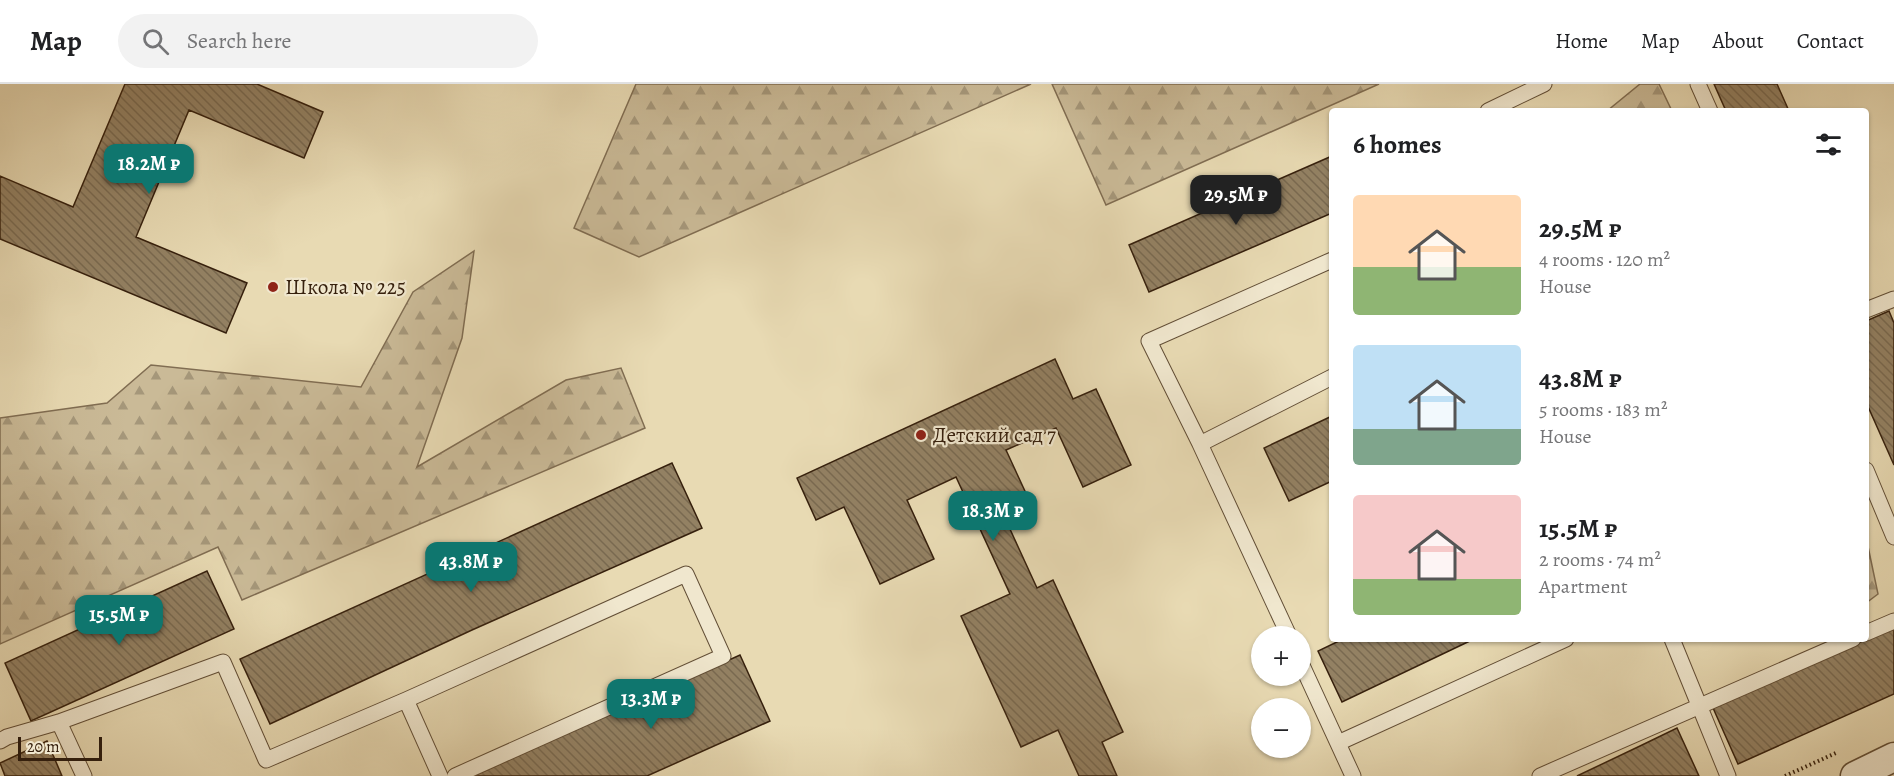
<!DOCTYPE html>
<meta charset="utf-8">
<style>
body{margin:0;font-family:Alegreya,serif;background:#f2f2f2;color:#202124;height:100vh;display:flex;flex-direction:column;font-size:22px;white-space:nowrap}
*{box-sizing:border-box;margin:0}
p{font-size:20px;color:#757577}
.icon{flex:none;width:33px;height:33px;fill:none;stroke:currentColor;stroke-width:2;stroke-linecap:round;stroke-linejoin:round}
.map{position:relative;flex:1;overflow:hidden}
.details{position:absolute;left:1329px;top:24px;width:540px;height:534px;display:flex;flex-direction:column;background:#fff;border-radius:6px;box-shadow:0 2px 4px #0004}
.details>*{flex:none}
.fabs{position:absolute;left:1251px;top:542px;display:grid;gap:12px}
.fabs a{display:grid;place-items:center;width:60px;height:60px;border-radius:50%;background:#fff;box-shadow:0 2px 4px #0004;font-size:30px}
.scale{position:absolute;left:18px;bottom:15px;width:84px;box-sizing:border-box;padding-left:6px;border:3px solid #36200d;border-top:0;font-size:16px;line-height:21px;white-space:nowrap;color:#36200d;-webkit-text-stroke:4px #f0e7ce;paint-order:stroke}
.price{position:absolute;translate:-50% -51px;padding:0 14px;border-radius:12px;background:#0f766e;color:#fff;font-size:20px;line-height:39px;filter:drop-shadow(0 2px 3px #0008)}
.price::after{content:'';position:absolute;left:50%;top:36px;width:18px;height:14px;margin-left:-9px;background:inherit;clip-path:polygon(0 0,100% 0,50% 100%)}
.price.active{background:#222;color:#fff}
ul{padding:0;list-style:none}
li{display:flex;align-items:center;gap:18px;height:150px;padding:0 24px}
li span{display:grid;place-items:center;flex:none;width:168px;height:120px;border-radius:6px;color:#555}
li>.icon{margin-inline-start:auto}
span .icon{width:72px;height:72px;fill:#fffc;stroke-width:1}
li b{font-size:26px}
h2{display:flex;justify-content:space-between;align-items:center;height:72px;padding:0 24px;font-size:26px}
header{display:flex;align-items:center;gap:36px;box-sizing:border-box;height:84px;padding:0 30px;background:#fff;border-bottom:2px solid #e0e0e0}
header strong{font-size:28px}
nav{display:flex;gap:33px;margin-inline-start:auto;font-size:21px}
.search{width:420px;height:54px;background:#f2f2f2;display:flex;align-items:center;gap:15px;box-sizing:border-box;padding:0 21px;border-radius:33px;color:#757577;font-size:22px}
.map>svg:first-child{display:block}
.forest{fill:url(#forest-firs);stroke:#806d52;stroke-width:1.5}
.building{fill:url(#building-back-hatch);stroke:#36200d;stroke-width:1.5}
.lines{fill:none;stroke-linecap:round;stroke-linejoin:round}
.service-casing{stroke:#624e36;stroke-width:17}
.minor-casing{stroke:#624e36;stroke-width:31}
.path{stroke:#36200d;stroke-width:4;stroke-dasharray:1.5 3;stroke-linecap:butt}
.service{stroke:#f0e7ce;stroke-width:15}
.minor{stroke:#f0e7ce;stroke-width:28}
.poi-dot{fill:#8f2418;stroke:#f0e7ce;stroke-width:2}
.labels{text-anchor:middle;dominant-baseline:central;stroke-width:4.5;stroke-linejoin:round;paint-order:stroke}
.poi-label{font-size:21px;fill:#36200d;stroke:#f0e7ce;text-anchor:start}
</style>
<header>
<strong>Map</strong>
<div class="search"><svg class="icon" aria-label="search" viewBox="0 0 24 24"><circle cx="10" cy="10" r="6"/><path d="M15 15l6 6"/></svg>Search here</div>
<nav><a>Home</a><a>Map</a><a>About</a><a>Contact</a></nav>
</header>
<div class="map">
<svg width="1894" height="692" viewBox="0 0 1894 692">
<defs>
<pattern id="forest-firs" width="22" height="20" patternUnits="userSpaceOnUse" patternTransform="scale(1.5)"><rect width="22" height="20" fill="#caba97"/><path d="M5 1l3.5 6h-7zM16 11l3.5 6h-7z" fill="#a5977a"/></pattern>
<pattern id="building-back-hatch" width="6" height="6" patternUnits="userSpaceOnUse" patternTransform="scale(1.5)"><rect width="6" height="6" fill="#938163"/><path d="M-1 5l2 2M0 0l6 6M5-1l2 2" fill="none" stroke="#796950"/></pattern>
</defs>
<rect width="100%" height="100%" fill="#e8dab3"/>
<filter id="stains"><feTurbulence type="fractalNoise" baseFrequency=".00333" numOctaves="4"/><feColorMatrix values="0 0 0 0 .2 0 0 0 0 .09 0 0 0 0 .02 0 0 0 .5 -.17"/></filter>
<radialGradient id="worn" r=".72"><stop offset=".6" stop-color="#630" stop-opacity="0"/><stop offset="1" stop-color="#630" stop-opacity=".3"/></radialGradient>
<path class="forest" d="M636 0H1031L639 173 574 144Z
M1052 0H1379L1106 121Z
M1640 0H1659L1672 27H1607Z
M474 167 462 254 417 383 566 296 621 284 645 344 242 516 218 463 0 560V334L107 319 151 281 361 303 413 208Z
M1866 453 1878 510 1866 519Z"/>
<path class="building" d="M125 0H257L323 28 304 74 189 26 136 153 247 199 226 249 0 155V92L73 123Z
M1714 0H1777L1789 27H1726Z
M1332 72V129L1149 208 1129 161Z
M1889 227 1894 239V381L1866 318V237Z
M1055 275 1073 315 1096 305 1131 381 1083 403 1056 344 1006 366 1036 431 1009 443 1037 504 1053 496 1123 648 1102 658 1117 692H1079L1058 646 1021 663 961 532 1010 510 956 393 907 416 934 475 880 500 844 423 816 436 797 394Z
M1332 332V397L1289 417 1264 364Z
M672 379 702 444 472 546 270 640 240 575Z
M207 487 234 545 31 637 5 579Z
M1894 543V610L1738 680 1713 624Z
M1343 555H1474L1342 618 1318 567Z
M740 571 770 637 647 692H473Z
M1677 644 1699 692H1577L1640 662Z
M47 657 62 692H5L0 679Z"/>
<g class="lines">
<g class="service-casing">
<path id="service" d="M1698 0 1710 27
M1488 27 1544 0
M1866 226 1894 215
M1200 360 1332 293
M1866 386 1894 453
M1866 549 1894 537
M1289 552 1200 360 1149 257 1332 176
M1672 555 1728 692
M1300 577 1353 692
M406 616 440 692
M59 638 84 692
M0 657 7 653 59 638 223 578 266 676 406 616 686 490 723 572 455 692
M1338 659 1566 555
M1540 692 1853 555"/>
</g>
<g class="minor-casing">
<path id="minor" d="M1855 692 1894 673"/>
</g>
<path class="path" d="M1785 692 1836 669"/>
<use href="#service" class="service"/>
<use href="#minor" class="minor"/>
</g>
<g class="poi-dot">
<circle cx="273" cy="203" r="6"/>
<circle cx="921" cy="351" r="6"/>
</g>
<g class="labels">
<g class="poi-label">
<text x="285" y="203">Школа № 225</text>
<text x="933" y="351">Детский сад 7</text>
</g>
</g>
<rect width="100%" height="100%" filter="url(#stains)"/>
<rect width="100%" height="100%" fill="url(#worn)"/>
</svg>
<div class="fabs">
<a>+</a>
<a>−</a>
</div>
<div class="scale">20 m</div>
<b class="price" style="left:149px;top:111px">18.2M ₽</b>
<b class="price active" style="left:1236px;top:142px">29.5M ₽</b>
<b class="price" style="left:993px;top:458px">18.3M ₽</b>
<b class="price" style="left:471px;top:509px">43.8M ₽</b>
<b class="price" style="left:119px;top:562px">15.5M ₽</b>
<b class="price" style="left:651px;top:646px">13.3M ₽</b>
<section class="details">
<h2>6 homes<svg class="icon" aria-label="filters" viewBox="0 0 24 24"><path d="M4 7h16M4 17h16"/><circle cx="9" cy="7" r="2"/><circle cx="15" cy="17" r="2"/></svg></h2>
<ul>
<li><span style="background:linear-gradient(#ffd9b3 60%,#8fb573 0)"><svg class="icon" aria-label="home" viewBox="0 0 24 24"><path d="M3 11l9-7 9 7M6 9v11h12V9"/></svg></span><div><b>29.5M ₽</b><p>4 rooms · 120 m²</p><p>House</p></div></li>
<li><span style="background:linear-gradient(#bfe0f5 70%,#7fa58c 0)"><svg class="icon" aria-label="home" viewBox="0 0 24 24"><path d="M3 11l9-7 9 7M6 9v11h12V9"/></svg></span><div><b>43.8M ₽</b><p>5 rooms · 183 m²</p><p>House</p></div></li>
<li><span style="background:linear-gradient(#f6c9c9 70%,#8fb573 0)"><svg class="icon" aria-label="home" viewBox="0 0 24 24"><path d="M3 11l9-7 9 7M6 9v11h12V9"/></svg></span><div><b>15.5M ₽</b><p>2 rooms · 74 m²</p><p>Apartment</p></div></li>
</ul>
</section>
</div>
